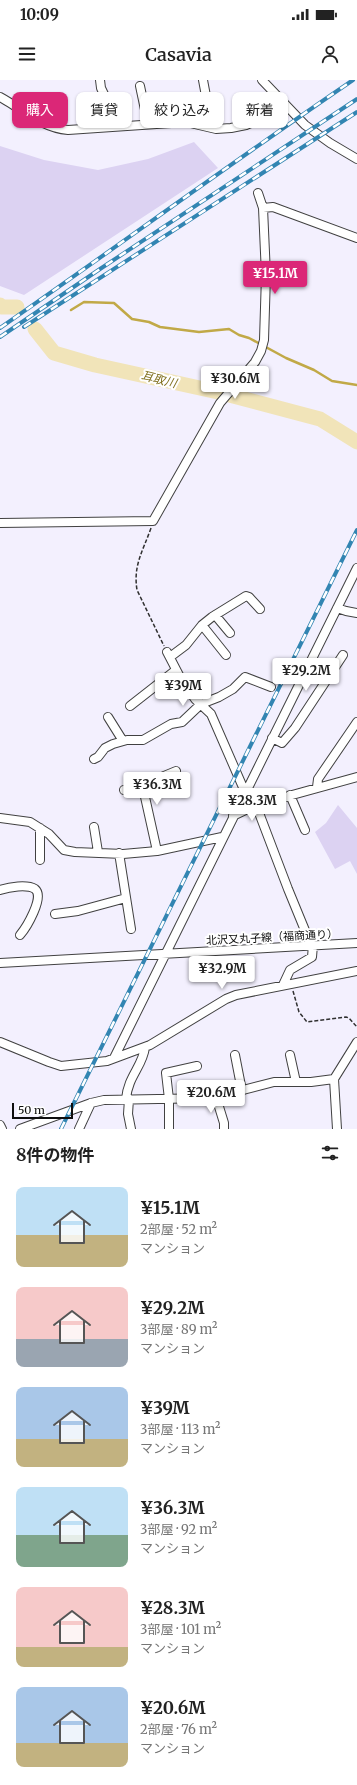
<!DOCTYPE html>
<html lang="ja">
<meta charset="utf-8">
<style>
body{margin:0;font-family:Merriweather,"Noto Sans JP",serif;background:#f6f6f6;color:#222;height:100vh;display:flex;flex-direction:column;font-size:15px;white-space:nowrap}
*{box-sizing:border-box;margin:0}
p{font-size:13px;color:#767676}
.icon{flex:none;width:22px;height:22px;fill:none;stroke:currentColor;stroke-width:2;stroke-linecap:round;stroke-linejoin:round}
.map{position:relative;height:1049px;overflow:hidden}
.side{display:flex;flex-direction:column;background:#fff;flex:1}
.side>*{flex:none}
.top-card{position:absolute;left:12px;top:12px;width:333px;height:36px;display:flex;gap:8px}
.scale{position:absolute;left:12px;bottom:10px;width:61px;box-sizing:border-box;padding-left:4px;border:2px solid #0e0e0e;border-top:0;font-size:11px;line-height:14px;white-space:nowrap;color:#0e0e0e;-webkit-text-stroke:3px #fff;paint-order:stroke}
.price{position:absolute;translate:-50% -34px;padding:0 9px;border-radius:4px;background:#fff;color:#222;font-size:13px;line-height:26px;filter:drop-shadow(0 1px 2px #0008)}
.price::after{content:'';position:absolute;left:50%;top:24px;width:12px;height:9px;margin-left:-6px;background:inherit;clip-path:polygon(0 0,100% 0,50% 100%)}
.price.current{background:#db2777;color:#fff}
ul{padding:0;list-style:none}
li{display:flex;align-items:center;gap:12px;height:100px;padding:0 16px}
li span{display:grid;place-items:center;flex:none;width:112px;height:80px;border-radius:8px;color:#555}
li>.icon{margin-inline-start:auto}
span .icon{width:48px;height:48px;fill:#fffc;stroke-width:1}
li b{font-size:17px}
h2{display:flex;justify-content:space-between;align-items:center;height:48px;padding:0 16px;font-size:17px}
.pill{padding:0 14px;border-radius:8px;background:#fff;box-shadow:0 1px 3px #0004;font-size:14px;line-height:36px}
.pill.current{background:#db2777;color:#fff}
.status{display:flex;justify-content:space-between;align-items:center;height:28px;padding:0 20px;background:#fff;direction:ltr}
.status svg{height:11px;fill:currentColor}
header{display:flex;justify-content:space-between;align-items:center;height:52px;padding:0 16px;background:#fff;font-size:18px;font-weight:600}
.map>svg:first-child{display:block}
.farmland{fill:#dcd2f2}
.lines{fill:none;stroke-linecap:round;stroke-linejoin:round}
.stream{stroke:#c1a947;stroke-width:2.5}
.river{stroke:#f1e4b9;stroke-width:15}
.minor-casing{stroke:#414141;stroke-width:10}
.path{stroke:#303030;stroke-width:1.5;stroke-dasharray:4 2;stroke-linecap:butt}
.minor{stroke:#fff;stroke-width:8}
.rail-casing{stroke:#3285b2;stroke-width:4}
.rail{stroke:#fff;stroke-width:2.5;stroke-dasharray:8;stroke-linecap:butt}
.labels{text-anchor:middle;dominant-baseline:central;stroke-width:4;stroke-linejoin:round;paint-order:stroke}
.street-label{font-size:11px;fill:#0e0e0e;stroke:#fff}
.water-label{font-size:12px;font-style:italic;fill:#81711f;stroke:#fff}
</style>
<div class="status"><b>10:09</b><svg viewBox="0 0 49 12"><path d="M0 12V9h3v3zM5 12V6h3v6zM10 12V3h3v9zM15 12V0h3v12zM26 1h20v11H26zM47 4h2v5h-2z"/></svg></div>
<header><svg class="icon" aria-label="menu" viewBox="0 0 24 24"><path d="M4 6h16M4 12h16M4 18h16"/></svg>Casavia<svg class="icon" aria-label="person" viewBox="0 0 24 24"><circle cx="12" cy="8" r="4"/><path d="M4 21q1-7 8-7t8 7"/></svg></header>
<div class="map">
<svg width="357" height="1049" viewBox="0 0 357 1049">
<rect width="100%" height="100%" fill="#f3f0fe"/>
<path class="farmland" d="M194 62 218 88 24 215 0 206V66L44 80 98 90 148 79Z
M338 725 357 748V794L350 781 335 789 315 752 326 743Z"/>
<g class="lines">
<path class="stream" d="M71 230 84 222 114 223 132 239 149 242 160 247 199 252 229 249 239 255 249 258 286 278 314 290 332 301 357 305"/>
<path class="river" d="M0 225 2 227H17
M35 249 54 273 95 285 218 312 320 339 357 362"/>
<g class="minor-casing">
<path id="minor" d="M100 0 101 8 119 46
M203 0 212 48
M262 0 305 45 330 63 357 79
M140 6 148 44
M0 17C22 29 42 48 68 50L186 42 216 49 231 48 246 45 273 34
M263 128 273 127 357 158
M0 443 153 441 220 323 255 282 261 271 264 260 266 195 263 128 258 113
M337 528 346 531 357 533
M215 535 230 553
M202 545 226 575
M167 572 180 597 195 619 211 634 245 712 256 725 233 736
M170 577 186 565 202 545 212 537 246 516 249 517 260 529
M130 626 176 590
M108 637 123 661
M272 658 282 663 295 648 343 575
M94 679 98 677 105 668 113 664 127 660H143L171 644 182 642 201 624 219 617 233 609 245 597 271 607
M317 707 318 699 357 642
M124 710 143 708
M290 715 305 750
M0 738 30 742 49 754 64 770 75 772 123 774 157 771 222 757
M94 747 98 772
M157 771 143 708 147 703 176 691
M119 773 131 849
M40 780V748
M0 810C9 807 27 804 35 809 45 817 26 848 20 855
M55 834 78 831 126 818
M311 865 288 809 256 725 357 697
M0 883 357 863
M283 905 290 890 312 877 313 865
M0 962 49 982 61 986 107 981 150 965 226 919 236 915 357 891
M235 975 242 1011
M290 975 296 1002
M114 978 357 488
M334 999 337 1049
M216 1017 224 1043V1049
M126 1019C128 996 143 986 145 967
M129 1019 128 1034 131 1049
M0 1045 2 1049
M20 1049 91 1023 104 1020 212 1018 274 1002H311L334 999 357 962
M79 1049 91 1023
M169 1049V1019L166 993 197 986"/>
</g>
<path class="path" d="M151 448C143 471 133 485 137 510L164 566
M293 911 299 932 307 942 346 937 349 938 357 947"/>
<use href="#minor" class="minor"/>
<g class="rail-casing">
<path id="rail" d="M24 247 357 32
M0 248C118 166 234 81 353 0
M0 257 100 189 357 19
M61 1049 357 450"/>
</g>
<use href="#rail" class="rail"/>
</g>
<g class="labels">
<g class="street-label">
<text transform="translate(272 857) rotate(-3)">北沢又丸子線（福商通り）</text>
</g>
<g class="water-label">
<text transform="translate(159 299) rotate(14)">耳取川</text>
</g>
</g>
</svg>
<div class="scale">50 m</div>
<b class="price current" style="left:275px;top:215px">¥15.1M</b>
<b class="price" style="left:235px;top:320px">¥30.6M</b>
<b class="price" style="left:306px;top:612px">¥29.2M</b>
<b class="price" style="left:183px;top:627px">¥39M</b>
<b class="price" style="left:157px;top:726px">¥36.3M</b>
<b class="price" style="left:252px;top:742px">¥28.3M</b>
<b class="price" style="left:222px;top:910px">¥32.9M</b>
<b class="price" style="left:211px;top:1034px">¥20.6M</b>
<div class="top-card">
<a class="pill current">購入</a>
<a class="pill">賃貸</a>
<a class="pill">絞り込み</a>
<a class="pill">新着</a>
</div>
</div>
<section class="side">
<h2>8件の物件<svg class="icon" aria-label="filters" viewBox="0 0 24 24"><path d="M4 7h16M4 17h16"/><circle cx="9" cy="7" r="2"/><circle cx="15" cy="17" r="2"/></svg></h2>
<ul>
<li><span style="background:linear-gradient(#bfe0f5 60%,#c2b280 0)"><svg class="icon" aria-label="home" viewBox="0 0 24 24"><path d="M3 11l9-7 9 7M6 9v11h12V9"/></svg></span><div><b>¥15.1M</b><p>2部屋 · 52 m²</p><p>マンション</p></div></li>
<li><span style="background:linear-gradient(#f6c9c9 65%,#9aa5b1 0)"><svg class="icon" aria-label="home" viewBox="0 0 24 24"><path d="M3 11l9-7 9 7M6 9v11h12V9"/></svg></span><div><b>¥29.2M</b><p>3部屋 · 89 m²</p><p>マンション</p></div></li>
<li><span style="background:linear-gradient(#a9c7e8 65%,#c2b280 0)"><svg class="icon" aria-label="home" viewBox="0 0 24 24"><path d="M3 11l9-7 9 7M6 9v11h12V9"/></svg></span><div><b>¥39M</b><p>3部屋 · 113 m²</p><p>マンション</p></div></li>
<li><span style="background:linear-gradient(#bfe0f5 60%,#7fa58c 0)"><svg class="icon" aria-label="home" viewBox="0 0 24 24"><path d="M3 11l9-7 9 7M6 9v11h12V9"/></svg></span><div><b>¥36.3M</b><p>3部屋 · 92 m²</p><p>マンション</p></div></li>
<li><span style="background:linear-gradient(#f6c9c9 75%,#c2b280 0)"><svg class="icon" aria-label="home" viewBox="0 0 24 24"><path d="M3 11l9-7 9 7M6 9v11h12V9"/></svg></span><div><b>¥28.3M</b><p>3部屋 · 101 m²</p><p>マンション</p></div></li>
<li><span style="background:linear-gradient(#a9c7e8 70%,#c2b280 0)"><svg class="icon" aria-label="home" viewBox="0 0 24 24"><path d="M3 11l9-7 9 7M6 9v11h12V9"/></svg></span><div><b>¥20.6M</b><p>2部屋 · 76 m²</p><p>マンション</p></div></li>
</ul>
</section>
